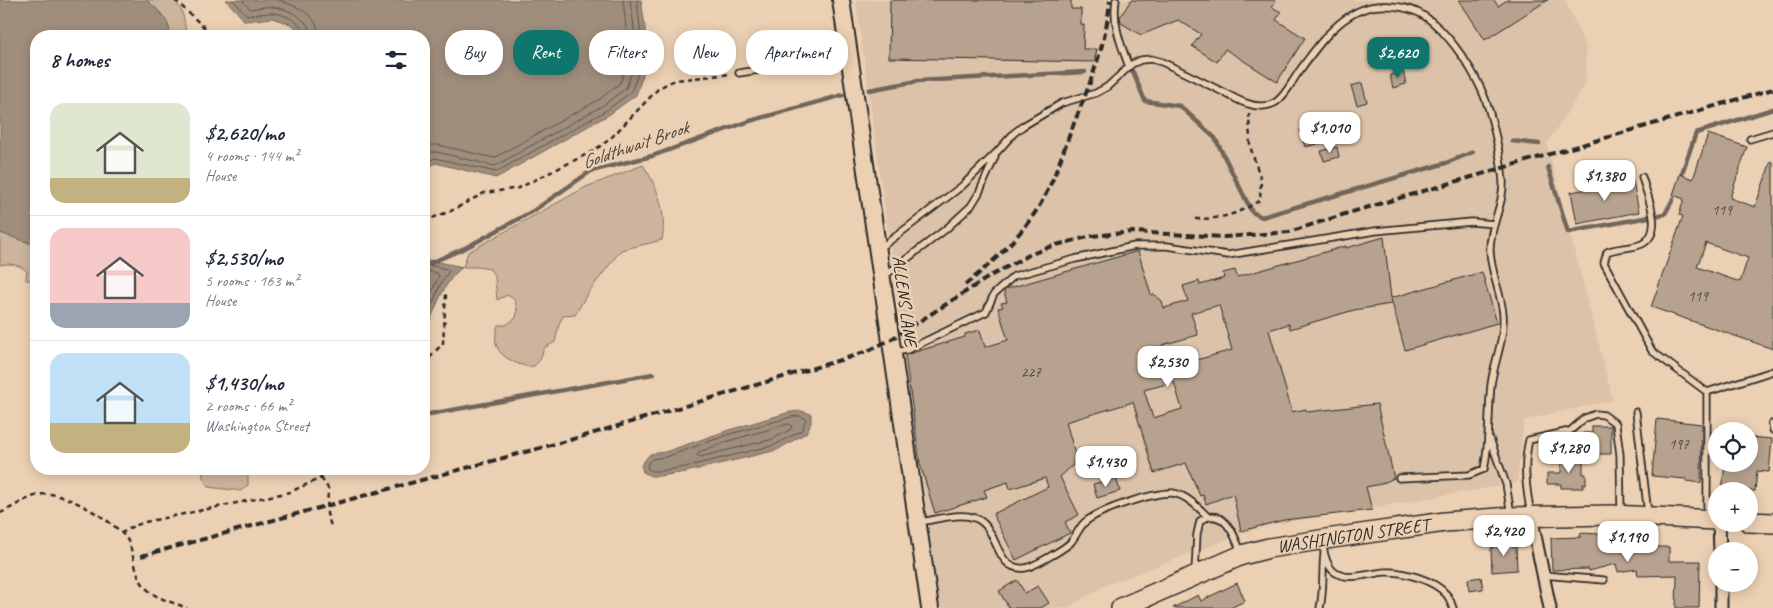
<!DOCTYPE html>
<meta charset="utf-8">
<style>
body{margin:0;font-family:Caveat,sans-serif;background:#f2f2f3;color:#1f2937;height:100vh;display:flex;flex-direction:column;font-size:19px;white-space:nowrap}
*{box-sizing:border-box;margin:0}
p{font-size:16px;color:#747a83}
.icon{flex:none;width:28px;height:28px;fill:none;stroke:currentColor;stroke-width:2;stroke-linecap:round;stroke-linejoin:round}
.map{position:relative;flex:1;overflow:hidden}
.details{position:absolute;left:30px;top:30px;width:400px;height:445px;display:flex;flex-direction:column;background:#fff;border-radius:20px;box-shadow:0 2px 12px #0003}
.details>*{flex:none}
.top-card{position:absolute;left:445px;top:30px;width:475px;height:45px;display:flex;gap:10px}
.buttons{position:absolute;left:1708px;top:422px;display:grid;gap:10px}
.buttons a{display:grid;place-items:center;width:50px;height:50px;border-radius:50%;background:#fff;box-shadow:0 2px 12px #0003;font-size:25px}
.price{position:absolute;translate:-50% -42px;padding:0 11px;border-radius:10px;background:#fff;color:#222;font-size:16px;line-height:32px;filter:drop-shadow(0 1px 2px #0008)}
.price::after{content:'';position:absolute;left:50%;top:30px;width:15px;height:11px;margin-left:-8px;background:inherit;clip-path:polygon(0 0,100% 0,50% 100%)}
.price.on{background:#0f766e;color:#fff}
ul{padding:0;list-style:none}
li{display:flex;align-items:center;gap:15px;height:125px;padding:0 20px}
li+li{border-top:1px solid #e0e1e3}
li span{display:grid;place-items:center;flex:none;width:140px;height:100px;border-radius:15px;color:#555}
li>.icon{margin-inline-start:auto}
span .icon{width:60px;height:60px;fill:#fffc;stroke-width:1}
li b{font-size:21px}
h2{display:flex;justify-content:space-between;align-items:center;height:60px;padding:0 20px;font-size:21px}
.tag{padding:0 18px;border-radius:20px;background:#fff;box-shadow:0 2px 12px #0003;font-size:18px;line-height:45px}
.tag.on{background:#0f766e;color:#fff}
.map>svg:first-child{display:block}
.built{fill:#dcc2a8}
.green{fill:#cdb59d;stroke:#7c7064}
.water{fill:#a08e7d;stroke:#71665c}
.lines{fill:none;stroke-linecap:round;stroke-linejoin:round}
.shore{stroke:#5a534c;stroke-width:1}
.stream{stroke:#71665c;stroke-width:4.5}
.building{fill:#b6a28e;stroke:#2b2b2b;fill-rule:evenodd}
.lane-casing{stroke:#2b2b2b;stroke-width:9}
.street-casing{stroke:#2b2b2b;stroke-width:15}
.secondary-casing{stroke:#2b2b2b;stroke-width:20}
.primary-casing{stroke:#2b2b2b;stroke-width:22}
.path{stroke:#2b2b2b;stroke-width:2.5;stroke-dasharray:5 4;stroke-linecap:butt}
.lane{stroke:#ecd0b3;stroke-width:5.5}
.street{stroke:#ecd0b3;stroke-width:11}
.secondary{stroke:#ecd0b3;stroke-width:16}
.primary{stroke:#ecd0b3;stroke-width:19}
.rail{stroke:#2b2b2b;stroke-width:4;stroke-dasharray:8 4;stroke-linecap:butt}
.labels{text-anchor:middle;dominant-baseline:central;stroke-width:5;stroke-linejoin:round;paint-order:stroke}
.number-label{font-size:15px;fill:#4e4944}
.street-label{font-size:18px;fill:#2b2b2b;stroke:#ecd0b3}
.water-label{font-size:19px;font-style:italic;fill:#484440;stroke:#ecd0b3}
</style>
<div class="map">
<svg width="1773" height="608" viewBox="0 0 1773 608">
<rect width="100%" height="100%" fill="#ecd0b3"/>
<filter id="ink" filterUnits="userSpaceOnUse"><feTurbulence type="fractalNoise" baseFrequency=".02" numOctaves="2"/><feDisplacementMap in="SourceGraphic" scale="10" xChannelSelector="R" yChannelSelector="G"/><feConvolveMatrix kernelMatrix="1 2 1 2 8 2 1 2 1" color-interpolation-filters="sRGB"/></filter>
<g filter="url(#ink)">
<path class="built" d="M856 0H1565L1586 47V83L1547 144 1613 400 1524 420 1517 483 1264 526 1104 586 1067 608H940Z"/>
<path class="green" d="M146 0C153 0 164 0 171 0 184 4 185 25 186 36H170C170 19 158 10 146 0Z
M643 165C658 186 667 214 662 240L621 250 587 294 575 315 563 316 559 324 555 342 544 348 540 360 534 366C525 367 520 365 512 361 495 352 493 343 498 325H506L516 318 517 308 514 299 507 295 497 300 495 277 490 269 477 267H463L468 252 586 187Z
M0 233 36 245V280H26L27 271C18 264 11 263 0 265Z
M202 469H248V485L241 491 208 487 203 477Z"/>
<path class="water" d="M0 0H146C158 10 170 19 170 36H36V245L0 233Z
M226 0H641L645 26 646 66 636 95 610 114 496 178 435 163 424 170V36H301L293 25 272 18 245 21Z
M424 259 463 267C442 282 435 312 424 335Z
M801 411 811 414V423L806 433 777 450 686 472 660 476H651L643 472 641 465 650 454 665 452 729 430 790 412Z"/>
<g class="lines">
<path class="shore" d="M233 0 247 15C255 15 263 13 271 13 284 13 303 22 305 36
M242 0 250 9C257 8 266 6 274 7 289 9 310 19 311 36
M278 0C296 6 318 13 319 36
M424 148 431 145H438L494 158 600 99 620 83 627 63 626 28 623 0
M424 156 431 152H437L495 166 604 105 626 88 635 64 634 27 630 0
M424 164 435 158 496 172 607 110 631 92 641 65 640 27 637 0
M424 264 447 269 449 271 441 283 424 323
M424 270 437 273 439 276 424 309
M800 416 806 419 802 430 775 445 685 467 660 471H652L647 468 648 463 652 459 666 457 730 434 791 417Z
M789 424 792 426 791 429 773 439 700 457 697 455 699 452 732 440Z"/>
<path class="stream" d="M1133 72 1145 101 1180 106 1215 138 1252 212 1262 217 1446 163 1473 152
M869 90 918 81 1085 72
M1512 141 1539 144
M1548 167 1568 232 1665 214 1673 199
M1681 176 1696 133 1773 109
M424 266 467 247 533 211 591 171 652 156 750 121 843 95
M424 415 653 374"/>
</g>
<path class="building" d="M890 0H1071V9H1081V24L1084 25 1083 49H1097L1094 62 889 58Z
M1131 0H1276L1272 7 1281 12 1276 20 1305 38 1277 82 1225 49 1217 62 1192 46 1201 34 1178 20 1141 35 1121 23 1120 17Z
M1459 0H1494L1498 6 1507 0H1548L1485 40Z
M1403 71 1406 84 1393 88 1390 75Z
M1362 83 1367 102 1357 105 1351 86Z
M1320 124 1325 142 1305 147 1300 130Z
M1708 134 1747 147 1730 198 1755 207 1771 161 1773 162V349L1651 307 1683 216 1679 215 1684 199 1673 195 1680 174 1693 179ZM1706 243 1748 258 1740 282 1697 267Z
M1337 147 1339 157 1324 161 1321 151Z
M1633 181 1639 212 1577 224 1571 192Z
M1384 237 1391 298 1482 272 1497 323 1405 350 1391 299V304L1354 310 1290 329 1289 324 1269 330 1292 412 1306 409 1307 412 1377 404 1394 478 1381 484 1366 487 1372 510 1284 520 1241 531 1233 494 1206 504 1203 495 1200 496 1186 463 1154 473 1133 402 1066 422 1075 454 1073 465 1060 477 1079 515 1065 522 1070 533 1016 560 993 514 1048 487 1045 478 1010 489 1008 482 984 490 987 497 935 513 920 464 905 355 965 337V334L980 330 985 347 1008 340 998 308 1003 307 1001 303 1007 302 1004 292 1006 289 1138 251 1151 295 1154 294 1162 301 1164 308 1188 301 1183 286 1199 281 1200 285 1224 278 1223 273 1235 270 1237 277 1346 246V248ZM1219 305 1232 350 1168 368 1162 345 1198 335 1191 313ZM1174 382 1182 409 1153 418 1144 390Z
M1657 419 1702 424 1701 483 1686 481V479L1652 476Z
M1592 426H1611V454H1583V433H1592Z
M1749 437 1772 439 1769 472 1757 471 1755 491H1722L1725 464H1749Z
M1561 457H1583V474H1586V484H1583V488H1561V484H1547V473H1561Z
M1116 478 1120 491 1097 498 1093 484Z
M1580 533 1599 534 1601 543 1620 540V544L1630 542 1632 550 1652 547H1669V561H1700L1699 608H1676L1677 575 1638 576 1637 569 1618 572 1616 564 1589 571V569L1552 570 1551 538 1581 537Z
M1513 542V547L1516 546 1517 570 1492 572 1491 548H1493V543Z
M1481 577 1483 589 1469 591 1468 579Z
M1017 580 1025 593 1038 586 1049 603 1041 608H1009L999 591Z
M1237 583 1245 601 1230 608H1173L1198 595 1201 601Z"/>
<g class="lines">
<g class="lane-casing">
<path id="lane" d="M1116 0C1112 23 1121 45 1129 67
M739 73 826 60 847 59
M1750 139 1773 132
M1642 177C1647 196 1665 232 1642 244 1631 249 1617 247 1607 252L1604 263 1652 351 1707 392V517
M879 249 962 186 996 153 1014 133 1023 126 1062 103 1096 93 1107 87 1132 64 1141 60 1151 59 1162 62C1183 72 1203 82 1223 92 1231 96 1240 102 1249 104 1257 107 1268 107 1276 102 1286 95 1291 83 1298 73 1317 46 1342 9 1378 6 1391 5 1405 7 1417 12 1443 24 1471 66 1482 91 1492 113 1501 158 1503 181 1504 206 1489 227 1490 251 1491 273 1501 293 1503 314 1505 340 1494 361 1491 385 1488 413 1490 441 1484 469L1469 475 1399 478
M883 277 946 229 971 206 979 193 995 157
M894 352 907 350 986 312 994 294 1014 276 1075 259 1135 246H1167L1228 255 1375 231 1471 222 1494 224
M1707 392 1773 371
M1636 412 1648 514
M1772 424 1773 430
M1490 439 1506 484 1511 515
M1531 514C1526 489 1523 465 1529 440L1570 431 1585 418 1596 414 1604 415 1616 424 1620 455 1621 513
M919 522C936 520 959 512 975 518 1000 527 993 571 1025 568 1033 567 1066 548 1071 542 1076 536 1079 528 1084 523 1098 510 1154 492 1173 493 1186 495 1198 507 1207 516
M1322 542C1324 552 1326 567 1336 573 1349 581 1371 573 1385 572 1403 571 1434 580 1446 594 1450 598 1451 603 1453 608
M1195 572 1197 534 1200 521C1223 505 1235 535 1241 553
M1543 575 1604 580
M1320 608C1324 590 1322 572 1324 554"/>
</g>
<g class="street-casing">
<path id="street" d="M1531 516 1550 608
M1719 524 1720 551
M1721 584V608"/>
</g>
<g class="secondary-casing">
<path id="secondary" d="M841 0 930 608"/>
</g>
<g class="primary-casing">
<g id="primary">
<path d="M1749 522 1773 523"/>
<path id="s1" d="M1121 608 1242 555 1269 548 1326 539 1445 522 1511 517 1612 515 1716 520"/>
</g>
</g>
<path class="path" d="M175 0 208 31 211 36
M1195 219C1222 219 1237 215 1260 200L1261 180 1250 146 1249 114
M424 221 451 211 484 193 519 188 593 151 609 140 658 89 668 83 676 80 731 74
M424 364 443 343 446 294
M321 478 328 488 327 514 331 526
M0 513C15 507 30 494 46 494 67 493 118 523 128 541 135 556 134 575 146 588 156 599 173 602 187 608
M121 534 129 528 145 522 290 492 321 478 327 469"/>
<use href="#lane" class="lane"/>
<use href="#street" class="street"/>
<use href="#secondary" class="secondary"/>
<use href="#primary" class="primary"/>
<path class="rail" d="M965 285C992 263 1019 238 1038 208 1053 184 1061 157 1071 131 1088 88 1106 47 1110 0
M141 556 577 438 847 358 870 350 890 340 992 275 1029 255 1052 246 1092 236 1132 232 1225 237 1289 232 1345 214 1773 89"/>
</g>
</g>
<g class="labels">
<g class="number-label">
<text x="1722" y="210">119</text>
<text x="1698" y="296">119</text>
<text x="1031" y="372">227</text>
<text x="1679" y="444">197</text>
</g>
<g class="street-label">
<text transform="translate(905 301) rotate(82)">ALLENS LANE</text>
<text stroke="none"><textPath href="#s1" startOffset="245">WASHINGTON STREET</textPath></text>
</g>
<g class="water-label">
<text transform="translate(635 145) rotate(-19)">Goldthwait Brook</text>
</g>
</g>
</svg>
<div class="buttons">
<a><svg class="icon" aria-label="locate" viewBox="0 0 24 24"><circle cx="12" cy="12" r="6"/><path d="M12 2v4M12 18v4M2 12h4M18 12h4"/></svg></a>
<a>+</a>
<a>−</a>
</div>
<b class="price on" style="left:1398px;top:79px">$2,620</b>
<b class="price" style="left:1330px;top:154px">$1,010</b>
<b class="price" style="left:1605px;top:202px">$1,380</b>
<b class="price" style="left:1168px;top:388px">$2,530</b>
<b class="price" style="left:1569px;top:474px">$1,280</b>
<b class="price" style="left:1106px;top:488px">$1,430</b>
<b class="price" style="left:1504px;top:557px">$2,420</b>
<b class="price" style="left:1628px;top:563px">$1,190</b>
<div class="top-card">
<a class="tag">Buy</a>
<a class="tag on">Rent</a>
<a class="tag">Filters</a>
<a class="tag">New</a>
<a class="tag">Apartment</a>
</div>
<section class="details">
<h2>8 homes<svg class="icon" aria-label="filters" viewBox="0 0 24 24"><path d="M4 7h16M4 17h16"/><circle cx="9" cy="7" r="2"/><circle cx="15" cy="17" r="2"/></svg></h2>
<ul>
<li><span style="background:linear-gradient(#dfe7d0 75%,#c2b280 0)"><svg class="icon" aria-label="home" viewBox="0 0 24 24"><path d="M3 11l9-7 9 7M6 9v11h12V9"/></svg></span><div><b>$2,620/mo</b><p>4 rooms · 144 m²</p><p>House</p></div></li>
<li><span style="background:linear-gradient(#f6c9c9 75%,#9aa5b1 0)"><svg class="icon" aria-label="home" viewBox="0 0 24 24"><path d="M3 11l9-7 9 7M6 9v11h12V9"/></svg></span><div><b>$2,530/mo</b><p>5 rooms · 163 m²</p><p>House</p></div></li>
<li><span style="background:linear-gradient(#bfe0f5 70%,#c2b280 0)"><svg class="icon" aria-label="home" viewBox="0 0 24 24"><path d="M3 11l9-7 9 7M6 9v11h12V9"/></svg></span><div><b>$1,430/mo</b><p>2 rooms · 66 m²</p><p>Washington Street</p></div></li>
</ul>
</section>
</div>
